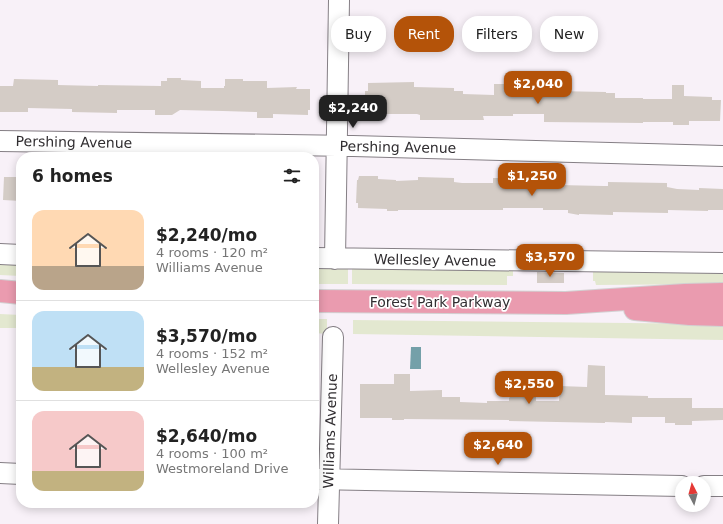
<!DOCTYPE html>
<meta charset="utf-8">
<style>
body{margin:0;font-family:"DejaVu Sans",sans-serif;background:#f2f2f2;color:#222;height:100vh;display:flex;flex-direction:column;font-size:15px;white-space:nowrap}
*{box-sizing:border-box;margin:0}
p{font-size:13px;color:#767676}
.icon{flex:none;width:22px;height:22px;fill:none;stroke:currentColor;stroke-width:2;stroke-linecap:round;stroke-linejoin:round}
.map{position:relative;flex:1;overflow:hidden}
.sheet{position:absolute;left:16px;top:152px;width:303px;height:356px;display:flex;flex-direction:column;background:#fff;border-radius:16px;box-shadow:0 2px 10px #0003}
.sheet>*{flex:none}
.banner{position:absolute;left:331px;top:16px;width:332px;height:36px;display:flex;gap:8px}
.needle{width:26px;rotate:354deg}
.buttons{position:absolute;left:675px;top:476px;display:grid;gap:8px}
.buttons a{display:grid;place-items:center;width:36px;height:36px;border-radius:50%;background:#fff;box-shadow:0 2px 10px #0003;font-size:20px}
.price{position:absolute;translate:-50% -34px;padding:0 9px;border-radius:8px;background:#b45309;color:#fff;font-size:13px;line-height:26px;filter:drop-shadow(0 1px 2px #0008)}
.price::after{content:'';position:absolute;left:50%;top:24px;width:12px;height:9px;margin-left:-6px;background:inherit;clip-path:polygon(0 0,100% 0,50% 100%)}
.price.current{background:#222;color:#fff}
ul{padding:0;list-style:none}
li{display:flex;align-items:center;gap:12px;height:100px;padding:0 16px}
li+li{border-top:1px solid #e0e0e0}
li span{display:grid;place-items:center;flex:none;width:112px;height:80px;border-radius:12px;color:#555}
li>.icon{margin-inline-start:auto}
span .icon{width:48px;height:48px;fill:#fffc;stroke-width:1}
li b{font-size:17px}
h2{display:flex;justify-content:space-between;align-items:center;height:48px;padding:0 16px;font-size:17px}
.chip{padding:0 14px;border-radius:16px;background:#fff;box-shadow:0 2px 10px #0003;font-size:14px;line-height:36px}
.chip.current{background:#b45309;color:#fff}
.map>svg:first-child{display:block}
.green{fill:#e3e8d0}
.water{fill:#74a0a9}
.building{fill:#d4ccc6}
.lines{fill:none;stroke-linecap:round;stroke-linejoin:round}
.minor-casing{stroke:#857f85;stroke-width:22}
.major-casing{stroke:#d2d1d2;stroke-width:24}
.minor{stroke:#fff;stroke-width:20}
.major{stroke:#ea9baf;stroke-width:22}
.labels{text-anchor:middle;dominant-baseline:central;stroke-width:3.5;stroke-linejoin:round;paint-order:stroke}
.street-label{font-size:14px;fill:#312e31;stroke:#fff}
</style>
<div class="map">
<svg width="723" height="524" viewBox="0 0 723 524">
<rect width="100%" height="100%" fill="#f8f1f8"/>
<path class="green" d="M0 263H21V276L0 275Z
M314 265 348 268V284H314Z
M352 267H513V276H507V285L352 284Z
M593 268 723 269V284L596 285 595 281H593Z
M0 314 21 315V328H0Z
M314 319H327V334L314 333Z
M353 320 723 324V340L353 334Z"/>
<path class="water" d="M411 347H421V369H410Z"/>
<path class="building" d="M167 78H181V80L201 81V88H224V86H225V79H243V81H267V88L297 87 296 89H310V110H308V115L273 114V118H257V112H255L223 111 180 110 172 115H155V110H117V113L72 112V109L28 108V112H0V86H13L14 79 58 80V85L98 86V85L161 86V81H167Z
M414 82V87L454 88V91H463V94L494 95V84H505V92H514V96H555V91L606 92V93H615V98H643V99H672V85H684V96L712 97V100H721L720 121H689V125H673V122H643V123L544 122V114H513V116H483L484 120H420V115L417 114H365V91H368V83Z
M359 176H378V179L396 180V181L418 180V177L454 178V182L462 183H493V178H504V183L513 184 604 186H608V182L667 183V187L677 189 699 190V188L723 189V210H708V211L668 210V213L613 212V215L579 214V215L568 213V210H543V208H503V210H398V211H387V209L358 208V203H356L357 180H358Z
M4 177H21V201L3 200Z
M537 272 564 273V283H537Z
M588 365 605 366V395L648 396V398H692V408H723V420L692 421V425H675V423H665V417H632V423L605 422V423L509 421V420L404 419V420H392V418H360V384H394V374H410V391L442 390V397H460V402L487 403V401H509V397L510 398V384H522V391H536V401H559L560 386 587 387Z"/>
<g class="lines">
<g class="minor-casing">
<path id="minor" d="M0 141 353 146 723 156
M0 254 21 255
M314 258 723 263
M335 259 339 0
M0 473 21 474
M314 479 682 486
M704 486H723
M328 524 333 337"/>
</g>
<g class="major-casing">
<path id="major" d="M0 291 21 293
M314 301 566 303 685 295 723 294
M635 309 690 314 723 315"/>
</g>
<use href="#minor" class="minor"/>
<use href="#major" class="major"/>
</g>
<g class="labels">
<g class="street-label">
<text transform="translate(74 142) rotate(1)">Pershing Avenue</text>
<text transform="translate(398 147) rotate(1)">Pershing Avenue</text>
<text transform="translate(435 260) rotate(1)">Wellesley Avenue</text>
<text x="440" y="302">Forest Park Parkway</text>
<text transform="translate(330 431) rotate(-88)">Williams Avenue</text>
</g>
</g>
</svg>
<div class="buttons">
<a><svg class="needle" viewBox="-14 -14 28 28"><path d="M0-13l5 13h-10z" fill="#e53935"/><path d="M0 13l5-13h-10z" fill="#767676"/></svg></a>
</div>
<b class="price" style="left:538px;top:105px">$2,040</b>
<b class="price current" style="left:353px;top:129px">$2,240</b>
<b class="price" style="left:532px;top:197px">$1,250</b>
<b class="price" style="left:550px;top:278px">$3,570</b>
<b class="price" style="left:529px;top:405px">$2,550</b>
<b class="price" style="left:498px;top:466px">$2,640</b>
<div class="banner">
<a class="chip">Buy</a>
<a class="chip current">Rent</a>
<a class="chip">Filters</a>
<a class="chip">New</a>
</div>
<section class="sheet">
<h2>6 homes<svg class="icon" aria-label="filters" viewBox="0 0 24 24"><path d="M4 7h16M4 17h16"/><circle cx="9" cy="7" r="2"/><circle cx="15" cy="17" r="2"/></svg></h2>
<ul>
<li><span style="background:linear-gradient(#ffd9b3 70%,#b9a48a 0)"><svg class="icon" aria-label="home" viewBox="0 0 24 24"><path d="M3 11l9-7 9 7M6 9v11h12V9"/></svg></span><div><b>$2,240/mo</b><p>4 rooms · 120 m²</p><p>Williams Avenue</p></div></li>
<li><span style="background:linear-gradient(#bfe0f5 70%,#c2b280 0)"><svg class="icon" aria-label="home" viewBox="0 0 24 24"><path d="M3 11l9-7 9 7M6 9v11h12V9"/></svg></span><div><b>$3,570/mo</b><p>4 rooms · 152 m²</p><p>Wellesley Avenue</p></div></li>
<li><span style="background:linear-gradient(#f6c9c9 75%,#c2b280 0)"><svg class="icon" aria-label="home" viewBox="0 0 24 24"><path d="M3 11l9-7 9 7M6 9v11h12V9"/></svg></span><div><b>$2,640/mo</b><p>4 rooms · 100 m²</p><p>Westmoreland Drive</p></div></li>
</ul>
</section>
</div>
